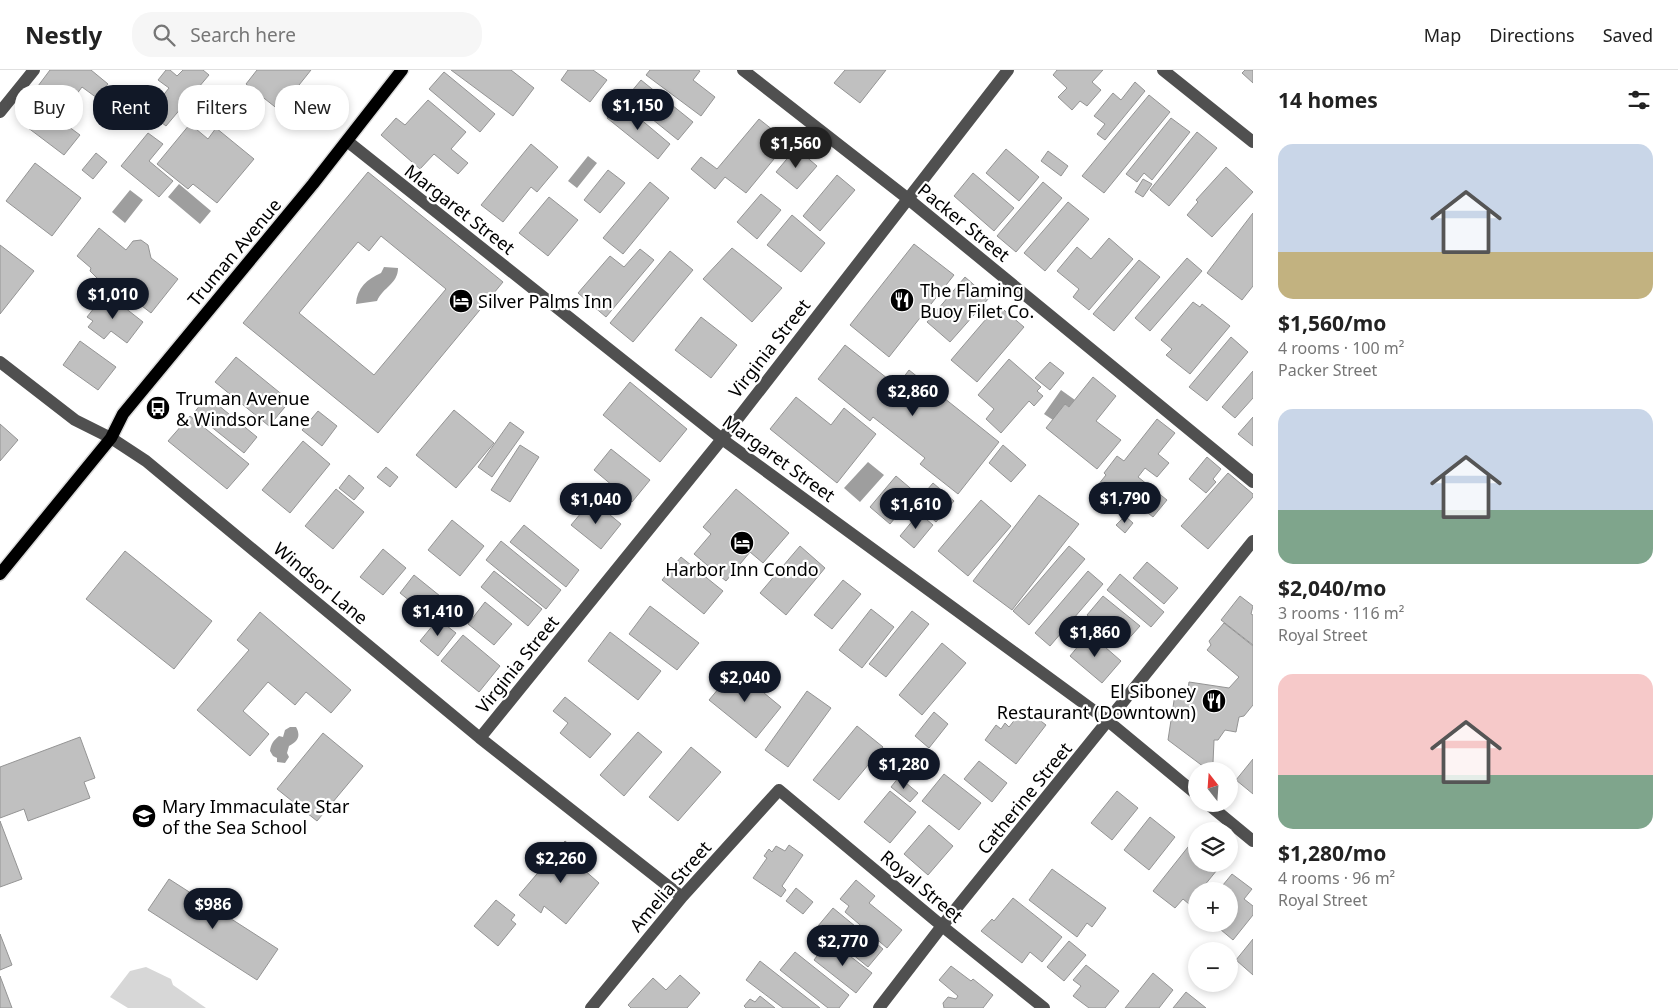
<!DOCTYPE html>
<meta charset="utf-8">
<style>
body{margin:0;font-family:"Noto Sans",sans-serif;background:#f6f6f6;color:#222;height:100vh;display:flex;flex-direction:column;font-size:19px;white-space:nowrap}
*{box-sizing:border-box;margin:0}
p{font-size:16px;color:#767676}
.icon{flex:none;width:28px;height:28px;fill:none;stroke:currentColor;stroke-width:2;stroke-linecap:round;stroke-linejoin:round}
.map{position:relative;flex:1;overflow:hidden}
.sheet{display:flex;flex-direction:column;background:#fff;width:425px}
.sheet>*{flex:none}
.banner{position:absolute;left:15px;top:15px;width:475px;height:45px;display:flex;gap:10px}
.needle{width:32px;rotate:343deg}
.tools{position:absolute;left:1188px;top:692px;display:grid;gap:10px}
.tools a{display:grid;place-items:center;width:50px;height:50px;border-radius:50%;background:#fff;box-shadow:0 2px 8px #0003;font-size:25px}
.price{position:absolute;translate:-50% -42px;padding:0 11px;border-radius:18px;background:#111827;color:#fff;font-size:16px;line-height:32px;filter:drop-shadow(0 1px 2px #0008)}
.price::after{content:'';position:absolute;left:50%;top:30px;width:15px;height:11px;margin-left:-8px;background:inherit;clip-path:polygon(0 0,100% 0,50% 100%)}
.price.current{background:#222;color:#fff}
ul{padding:0;list-style:none}
li{display:grid;align-content:center;gap:10px;height:265px;padding:0 25px}
li span{display:grid;place-items:center;height:155px;border-radius:15px;color:#555}
li>.icon{margin-inline-start:auto}
span .icon{width:90px;height:90px;fill:#fffc;stroke-width:1}
li b{font-size:21px}
h2{display:flex;justify-content:space-between;align-items:center;height:60px;padding:0 25px;font-size:21px}
.chip{padding:0 18px;border-radius:20px;background:#fff;box-shadow:0 2px 8px #0003;font-size:18px;line-height:45px}
.chip.current{background:#111827;color:#fff}
header{display:flex;align-items:center;gap:30px;box-sizing:border-box;height:70px;padding:0 25px;background:#fff;border-bottom:1px solid #e0e0e0}
header strong{font-size:24px}
nav{display:flex;gap:28px;margin-inline-start:auto;font-size:18px}
.search{width:350px;height:45px;background:#f6f6f6;display:flex;align-items:center;gap:12px;box-sizing:border-box;padding:0 18px;border-radius:20px;color:#767676;font-size:19px}
main{display:flex;flex:1;min-height:0}
.map>svg:first-child{display:block}
.green{fill:#d7d7d7}
.water{fill:#9e9e9e}
.building{fill:#c0c0c0;stroke:#949494;fill-rule:evenodd}
.lines{fill:none;stroke-linecap:round;stroke-linejoin:round}
.major-casing{stroke:#dbdbdb;stroke-width:15}
.minor{stroke:#505050;stroke-width:12}
.major{stroke:#000;stroke-width:12}
.labels{text-anchor:middle;dominant-baseline:central;stroke-width:4.5;stroke-linejoin:round;paint-order:stroke}
.street-label{font-size:18px;fill:#000;stroke:#fff}
.poi-label{font-size:18px;fill:#000;stroke:#fff;text-anchor:start}
</style>
<header>
<strong>Nestly</strong>
<div class="search"><svg class="icon" aria-label="search" viewBox="0 0 24 24"><circle cx="10" cy="10" r="6"/><path d="M15 15l6 6"/></svg>Search here</div>
<nav><a>Map</a><a>Directions</a><a>Saved</a></nav>
</header>
<main>
<div class="map">
<svg width="1253" height="938" viewBox="0 0 1253 938">
<rect width="100%" height="100%" fill="#fff"/>
<path class="green" d="M146 897 171 909 173 915 206 938H128L110 927 130 901Z"/>
<path class="water" d="M588 86 597 93 577 118 568 111Z
M179 114 211 141 200 154 168 127Z
M130 120 143 130 125 153 112 142Z
M384 197 398 198C398 214 383 217 377 231L356 234C357 218 367 209 381 203Z
M1061 320 1075 330 1069 337 1065 334 1053 350 1044 344Z
M868 392 884 405 860 432 844 418Z
M290 657H296C301 666 298 671 289 676L287 683 289 687 285 693 277 692V688L273 686 270 681C271 674 273 671 279 666L283 667 285 660Z"/>
<path class="building" d="M50 0H91L108 14 97 28 82 17 76 25 81 29 68 45 35 20Z
M166 0H170L177 6 183 0H203L209 5 166 56 149 43 169 18 158 10Z
M257 0H311L279 40 246 14Z
M451 0H511L534 18 513 46Z
M568 0H593L607 10 590 32 561 10Z
M650 0H698L700 1 693 10 715 27 701 46 646 5Z
M845 0H886L860 33 834 13Z
M1057 0H1103L1092 12 1101 20 1087 36 1080 31 1072 40 1058 27 1067 18 1053 5Z
M1245 0H1253V13L1242 3Z
M444 2 495 44 480 62 429 19Z
M641 10 693 52 678 70 626 28Z
M1135 12 1145 21 1105 70 1097 64 1105 54 1094 46 1113 23 1121 30Z
M1149 25 1170 42 1104 123 1082 106Z
M428 30 466 62 451 79 468 93 458 104 434 84 420 99 381 65 396 48 405 55Z
M34 31 80 65 64 85 19 51Z
M620 32 670 74 658 89 607 48Z
M1171 48 1190 62 1152 110 1144 103 1137 112 1126 104Z
M759 49 788 72 746 123 725 107 715 119 691 99 701 87 717 99Z
M190 54 208 69 216 58 254 89 217 133 193 114 188 119 157 94Z
M1197 62 1217 78 1169 136 1150 120Z
M148 63 163 74 149 91 173 111 159 127 121 96Z
M531 74 558 97 537 122 531 117 503 152 481 135Z
M796 78 817 96 797 119 776 102Z
M1006 79 1039 107 1019 131 986 103Z
M1048 81 1068 96 1061 106 1041 91Z
M96 83 107 92 93 109 82 100Z
M35 93 81 128 52 166 6 131Z
M1226 97 1253 122 1212 167 1187 145 1198 132 1196 130Z
M608 100 625 113 600 143 584 130Z
M368 102 503 212 378 363 243 253ZM381 166 446 219 374 305 299 243 358 172 369 181Z
M973 103 1014 138 994 161 954 126Z
M837 105 855 120 820 161 803 146Z
M1143 109 1152 114 1143 127 1135 122Z
M650 112 669 128 623 184 603 168Z
M1043 112 1062 128 1016 182 997 166Z
M761 124 781 140 757 169 737 152Z
M549 127 578 150 548 186 519 163Z
M1068 132 1089 149 1045 201 1024 183Z
M1253 143V216L1242 230 1207 203Z
M792 145 825 173 801 202 767 175Z
M99 158 126 180 133 171 141 170 148 175 151 188 178 209 151 243 111 212 109 215 103 216 101 215V210L98 209 90 201 91 198 77 186Z
M1109 168 1133 189 1089 240 1073 227 1079 219 1057 201 1077 177 1091 189Z
M914 174 954 205 889 287 850 255Z
M0 175 34 201 0 244Z
M732 178 782 218 752 252 703 209Z
M640 179 654 190 606 247 578 223 610 186 624 197Z
M670 181 693 200 633 272 610 253Z
M1187 188 1202 201 1150 261 1135 248Z
M1139 190 1160 207 1114 261 1093 244Z
M965 207 989 228 950 272 927 252Z
M106 223 143 252 127 273 111 261 104 269 88 257 93 251 87 247Z
M1193 232 1200 237 1202 234 1230 256 1190 304 1166 285 1172 279 1161 270Z
M998 235 1024 257 977 312 951 290Z
M701 247 737 275 711 308 675 280Z
M1231 267 1248 282 1207 331 1189 317Z
M80 271 116 297 98 320 63 295Z
M845 275 897 316 909 300 999 372 958 424 920 394 925 388 873 347 870 351 818 309Z
M236 287 290 331 269 356 215 312Z
M1009 289 1041 317 1037 321 1043 326 1034 336 1029 331 1001 363 986 349 994 339 978 325Z
M1050 292 1064 303 1050 320 1035 308Z
M1253 301V328L1235 348 1222 337Z
M1093 307 1116 326 1096 351 1121 370 1097 399 1046 358 1065 334 1069 337Z
M630 312 687 359 660 392 603 345Z
M207 326 257 367 244 383 194 343Z
M796 327 831 355 844 338 876 364 837 413 770 359Z
M454 340 494 373 456 418 416 385Z
M318 341 337 356 322 376 302 360Z
M190 346 249 394 227 419 168 371Z
M1253 347V376L1238 364Z
M1157 349 1175 363 1158 384 1169 393 1157 407 1145 398 1138 407 1167 430 1153 447 1119 420 1105 437 1090 425 1106 405 1104 403 1117 386 1124 391Z
M510 352 524 362 492 407 478 397Z
M0 354 18 370 0 391Z
M303 371 330 394 290 443 262 420Z
M520 375 539 387 510 432 491 420Z
M1003 375 1026 395 1011 412 989 393Z
M611 379 650 410 632 432 594 400Z
M1207 387 1221 399 1213 409 1216 412 1206 423 1189 409Z
M386 397 398 407 390 417 377 407Z
M1228 403 1253 424V427L1208 479 1181 456Z
M349 405 364 418 354 430 339 418Z
M896 406 916 423 890 454 870 437Z
M933 413 954 431 936 452 915 434Z
M336 419 364 442 333 479 305 456Z
M736 419 789 463 763 493 750 482 726 511 694 484 711 464 703 457Z
M1039 425 1079 454 1012 540 973 511Z
M592 430 621 454 601 479 571 455Z
M981 430 1011 456 968 506 938 481Z
M919 443 933 455 914 478 900 466Z
M1125 446 1133 453 1125 463 1116 455Z
M452 450 484 476 460 506 428 480Z
M524 455 579 500 566 517 510 472Z
M501 471 561 520 546 539 486 490Z
M800 476 825 498 786 545 760 523Z
M1069 476 1085 489 1029 555 1013 541Z
M383 479 406 498 383 525 360 507Z
M125 481 212 551 174 599 86 529Z
M681 487 723 521 704 544 662 510Z
M1147 492 1178 518 1164 534 1133 508Z
M494 501 542 539 528 556 481 517Z
M1088 501 1103 514 1050 576 1035 563Z
M1120 504 1164 542 1151 557 1107 520Z
M414 505 440 526 425 543 400 523Z
M843 510 861 524 832 559 814 545Z
M1103 526 1140 556 1123 575 1087 545Z
M1240 526 1253 536 1251 544 1253 545V575L1221 550Z
M485 532 512 554 494 575 468 554Z
M650 536 699 573 677 600 629 564Z
M871 539 894 557 862 598 839 580Z
M912 541 929 554 886 607 869 594Z
M260 542 351 620 331 643 306 622 295 635 268 612 243 641 269 664 250 686 197 640 249 580 237 570Z
M438 549 456 563 438 586 420 571Z
M1224 553 1253 576V635L1244 646 1239 647 1236 662 1225 660 1218 670H1214L1213 693 1208 700 1168 670 1175 624 1187 626 1189 612 1229 618 1239 607 1207 580 1211 575 1209 571Z
M610 562 661 601 638 630 588 591Z
M1089 563 1121 591 1102 613 1070 586Z
M463 565 500 596 479 622 441 591Z
M942 573 966 593 922 645 899 625Z
M735 599 781 637 756 668 709 630Z
M807 621 831 638 788 697 765 680Z
M565 627 611 664 590 688 560 663 568 653 553 641Z
M1024 638 1046 655 1016 694 985 670 996 655 1001 659 1005 653 1009 657Z
M934 642 948 654 929 678 915 666Z
M857 656 883 677 839 730 813 710Z
M638 662 662 682 624 726 600 705Z
M323 663 363 696 317 751 277 719Z
M80 667 95 708 84 712 90 728 28 751 24 739 0 748V697Z
M691 677 721 702 678 751 649 727Z
M1253 689V724L1236 710Z
M979 691 1007 713 992 732 964 709Z
M944 704 981 733 959 760 922 731Z
M899 707 918 723 910 732 891 717Z
M890 721 916 742 890 773 864 752Z
M1117 721 1138 738 1112 770 1091 753Z
M1150 747 1175 767 1149 800 1124 780Z
M0 751 22 809 0 817Z
M929 755 953 776 928 805 904 784Z
M565 771 589 791 582 798 599 813 566 854 544 836 541 843 519 825Z
M1192 772 1196 775V794L1221 795 1200 821H1196V826L1189 834 1183 829 1175 838 1153 821Z
M789 775 803 785 782 816 786 820 781 827 753 808 767 788 764 786 769 779 772 782 776 776 785 781Z
M1052 799 1106 838 1092 857 1087 853 1077 867 1029 830Z
M1232 804 1252 819 1244 829 1253 836V845L1233 870 1214 854H1229V821H1218Z
M169 809 278 879 257 910 148 840Z
M856 810 875 826 869 833 902 860 887 878 845 842 849 836 840 829Z
M796 818 813 832 803 844 786 831Z
M1013 828 1062 867 1042 892 1030 882 1022 893 981 861 992 849 994 851Z
M496 830 515 845 511 850 516 854 498 876 474 856Z
M833 838 883 879 868 897 818 856Z
M0 864 12 895 0 900Z
M1253 869V905L1236 890Z
M829 870 872 903 856 923 814 890Z
M1069 871 1086 885 1064 911 1047 897Z
M795 882 849 925 839 938H828L780 900Z
M760 891 820 938H783L746 910Z
M1086 895 1119 921 1105 938H1089L1073 926 1081 916 1073 910Z
M951 896 971 911 973 909 993 925 983 938H944L943 933 948 927 956 929 958 926 939 910Z
M1153 903 1173 920 1159 938H1125Z
M680 905 700 923 687 938H631L628 935 653 908 666 920Z
M0 906 12 938H0Z
M1186 922 1206 938H1173Z
M760 926 775 938H746L744 936 750 929 755 932Z"/>
<g class="lines">
<g class="major-casing">
<path id="major" d="M0 504 111 368 123 344 313 114 402 0"/>
</g>
<path class="minor" d="M743 0 907 128 1253 412
M1163 0 1253 72
M0 42 34 0
M347 71 722 369 1108 651 1196 724
M0 292 75 350 111 368 146 391 480 668 682 827
M480 668 722 369 1008 0
M1208 734 1253 771
M591 938 682 827 779 720 942 856 1044 938
M879 938 942 856 1253 471"/>
<use href="#major" class="major"/>
</g>
<defs>
<g id="restaurant-disc" transform="scale(1.25)"><circle r="9.5" fill="#000" stroke="#fff"/><path d="M-5-6h1v4h1v-4h1v4h1v-4h1v5L-1.5 .5V6h-2V.5L-5-1ZM5-6V6H3V1.5H1.5Q1.5-4 5-6Z" fill="#fff"/></g>
<g id="hotel-disc" transform="scale(1.25)"><circle r="9.5" fill="#000" stroke="#fff"/><path d="M-6-4.5h1.5V1H6V5H4.5V3h-9V5H-6ZM-4 0a1.8 1.8 0 1 1 3.6 0ZM.5 0V-2.5h3Q6-2.5 6 0Z" fill="#fff"/></g>
<g id="bus-disc" transform="scale(1.25)"><circle r="9.5" fill="#000" stroke="#fff"/><path d="M-5-6H5V4H4V6H2V4H-2V6H-4V4H-5ZM-3.5-4V0h7V-4ZM-3.5 1.2v1.5H-2V1.2ZM2 1.2v1.5H3.5V1.2Z" fill="#fff"/></g>
<g id="school-disc" transform="scale(1.25)"><circle r="9.5" fill="#000" stroke="#fff"/><path d="M0-5L7-2L0 1L-7-2ZM-4 1L0 2.5L4 1V4Q0 6-4 4Z" fill="#fff"/></g>
</defs>
<g fill-rule="evenodd">
<use href="#restaurant-disc" x="902" y="230"/>
<use href="#hotel-disc" x="461" y="231"/>
<use href="#bus-disc" x="158" y="338"/>
<use href="#hotel-disc" x="742" y="473"/>
<use href="#restaurant-disc" x="1214" y="631"/>
<use href="#school-disc" x="144" y="746"/>
</g>
<g class="labels">
<g class="street-label">
<text transform="translate(460 139) rotate(38)">Margaret Street</text>
<text transform="translate(964 152) rotate(39)">Packer Street</text>
<text transform="translate(234 182) rotate(-50)">Truman Avenue</text>
<text transform="translate(769 278) rotate(-52)">Virginia Street</text>
<text transform="translate(779 388) rotate(36)">Margaret Street</text>
<text transform="translate(321 513) rotate(40)">Windsor Lane</text>
<text transform="translate(517 594) rotate(-51)">Virginia Street</text>
<text transform="translate(1024 728) rotate(-51)">Catherine Street</text>
<text transform="translate(670 816) rotate(-49)">Amelia Street</text>
<text transform="translate(922 816) rotate(40)">Royal Street</text>
</g>
<g class="poi-label">
<text x="920" y="220">The Flaming<tspan x="920" dy="21">Buoy Filet Co.</tspan></text>
<text x="478" y="231">Silver Palms Inn</text>
<text x="176" y="328">Truman Avenue<tspan x="176" dy="21">&amp; Windsor Lane</tspan></text>
<text x="742" y="499" text-anchor="middle">Harbor Inn Condo</text>
<text x="1196" y="621" text-anchor="end">El Siboney<tspan x="1196" dy="21">Restaurant (Downtown)</tspan></text>
<text x="162" y="736">Mary Immaculate Star<tspan x="162" dy="21">of the Sea School</tspan></text>
</g>
</g>
</svg>
<div class="tools">
<a><svg class="needle" viewBox="-14 -14 28 28"><path d="M0-13l5 13h-10z" fill="#e53935"/><path d="M0 13l5-13h-10z" fill="#767676"/></svg></a>
<a><svg class="icon" aria-label="layers" viewBox="0 0 24 24"><path d="M12 4l9 5-9 5-9-5zM3 14l9 5 9-5"/></svg></a>
<a>+</a>
<a>−</a>
</div>
<b class="price" style="left:638px;top:61px">$1,150</b>
<b class="price current" style="left:796px;top:99px">$1,560</b>
<b class="price" style="left:113px;top:250px">$1,010</b>
<b class="price" style="left:913px;top:347px">$2,860</b>
<b class="price" style="left:1125px;top:454px">$1,790</b>
<b class="price" style="left:596px;top:455px">$1,040</b>
<b class="price" style="left:916px;top:460px">$1,610</b>
<b class="price" style="left:438px;top:567px">$1,410</b>
<b class="price" style="left:1095px;top:588px">$1,860</b>
<b class="price" style="left:745px;top:633px">$2,040</b>
<b class="price" style="left:904px;top:720px">$1,280</b>
<b class="price" style="left:561px;top:814px">$2,260</b>
<b class="price" style="left:213px;top:860px">$986</b>
<b class="price" style="left:843px;top:897px">$2,770</b>
<div class="banner">
<a class="chip">Buy</a>
<a class="chip current">Rent</a>
<a class="chip">Filters</a>
<a class="chip">New</a>
</div>
</div>
<section class="sheet">
<h2>14 homes<svg class="icon" aria-label="filters" viewBox="0 0 24 24"><path d="M4 7h16M4 17h16"/><circle cx="9" cy="7" r="2"/><circle cx="15" cy="17" r="2"/></svg></h2>
<ul>
<li><span style="background:linear-gradient(#c9d6e8 70%,#c2b280 0)"><svg class="icon" aria-label="home" viewBox="0 0 24 24"><path d="M3 11l9-7 9 7M6 9v11h12V9"/></svg></span><div><b>$1,560/mo</b><p>4 rooms · 100 m²</p><p>Packer Street</p></div></li>
<li><span style="background:linear-gradient(#c9d6e8 65%,#7fa58c 0)"><svg class="icon" aria-label="home" viewBox="0 0 24 24"><path d="M3 11l9-7 9 7M6 9v11h12V9"/></svg></span><div><b>$2,040/mo</b><p>3 rooms · 116 m²</p><p>Royal Street</p></div></li>
<li><span style="background:linear-gradient(#f6c9c9 65%,#7fa58c 0)"><svg class="icon" aria-label="home" viewBox="0 0 24 24"><path d="M3 11l9-7 9 7M6 9v11h12V9"/></svg></span><div><b>$1,280/mo</b><p>4 rooms · 96 m²</p><p>Royal Street</p></div></li>
</ul>
</section>
</main>
